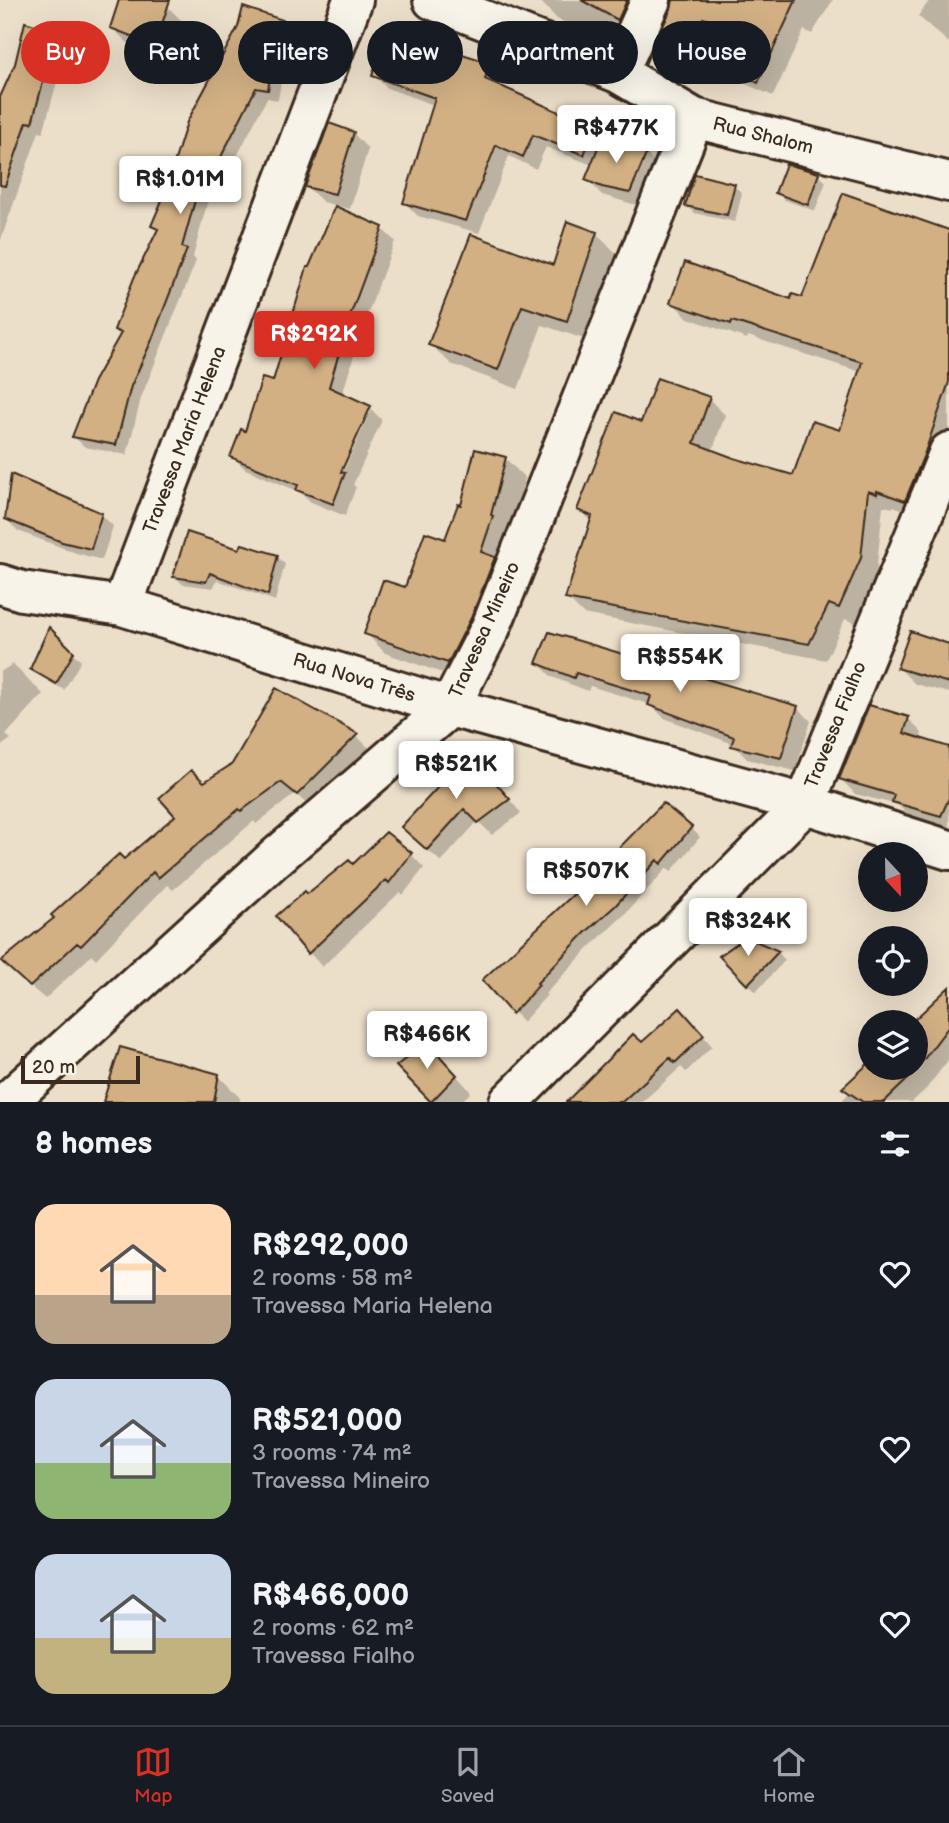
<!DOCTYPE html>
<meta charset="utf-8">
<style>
body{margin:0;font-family:"Balsamiq Sans",sans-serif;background:#242831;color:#f1f3f6;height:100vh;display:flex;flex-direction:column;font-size:26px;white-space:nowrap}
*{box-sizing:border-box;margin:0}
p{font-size:23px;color:#9ea1a6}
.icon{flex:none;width:38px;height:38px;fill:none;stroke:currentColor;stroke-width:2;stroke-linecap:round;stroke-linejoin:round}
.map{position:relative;height:1102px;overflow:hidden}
.sheet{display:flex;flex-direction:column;background:#171b24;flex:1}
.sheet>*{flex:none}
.top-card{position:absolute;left:21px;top:21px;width:908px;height:63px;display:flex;gap:14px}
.needle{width:46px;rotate:158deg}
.fabs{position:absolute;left:858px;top:842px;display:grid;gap:14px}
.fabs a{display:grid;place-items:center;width:70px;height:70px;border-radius:50%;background:#171b24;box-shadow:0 7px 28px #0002;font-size:35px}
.scale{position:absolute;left:21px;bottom:18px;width:119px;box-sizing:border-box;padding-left:7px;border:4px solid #3b2a1e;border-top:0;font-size:19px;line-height:24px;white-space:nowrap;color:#3b2a1e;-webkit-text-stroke:5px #f7f3e8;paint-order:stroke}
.price{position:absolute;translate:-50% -60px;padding:0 16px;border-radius:7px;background:#fff;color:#222;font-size:23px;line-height:46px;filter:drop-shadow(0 2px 4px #0008)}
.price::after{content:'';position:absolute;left:50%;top:42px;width:21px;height:16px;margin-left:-10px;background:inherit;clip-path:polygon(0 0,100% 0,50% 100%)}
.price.current{background:#d93025;color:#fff}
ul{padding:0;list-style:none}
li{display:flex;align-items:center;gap:21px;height:175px;padding:0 35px}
li span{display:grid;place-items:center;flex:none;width:196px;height:140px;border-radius:21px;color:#555}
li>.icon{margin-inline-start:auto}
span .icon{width:84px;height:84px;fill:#fffc;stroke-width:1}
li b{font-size:30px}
h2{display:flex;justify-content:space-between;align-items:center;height:84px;padding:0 35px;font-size:30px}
.pill{padding:0 24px;border-radius:32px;background:#171b24;box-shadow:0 7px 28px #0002;font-size:24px;line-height:63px}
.pill.current{background:#d93025;color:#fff}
.tab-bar{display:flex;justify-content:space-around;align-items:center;height:98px;border-top:2px solid #363941;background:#171b24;font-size:19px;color:#9ea1a6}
.tab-bar a{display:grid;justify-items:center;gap:4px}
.tab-bar .current{color:#d93025}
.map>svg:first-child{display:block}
.shadow{fill:#0003;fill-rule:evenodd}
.building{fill:#d2b084;stroke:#3b2a1e;stroke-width:2}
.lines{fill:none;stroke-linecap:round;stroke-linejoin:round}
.minor-casing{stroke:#3b2a1e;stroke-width:44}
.minor{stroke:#f7f3e8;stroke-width:38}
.labels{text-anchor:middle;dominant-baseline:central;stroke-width:5;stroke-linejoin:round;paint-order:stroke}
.street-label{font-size:19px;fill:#3b2a1e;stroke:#f7f3e8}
</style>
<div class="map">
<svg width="949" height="1102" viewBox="0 0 949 1102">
<rect width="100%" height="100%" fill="#ecdfca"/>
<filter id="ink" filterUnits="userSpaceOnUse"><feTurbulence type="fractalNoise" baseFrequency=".0143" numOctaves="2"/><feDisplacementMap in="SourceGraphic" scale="14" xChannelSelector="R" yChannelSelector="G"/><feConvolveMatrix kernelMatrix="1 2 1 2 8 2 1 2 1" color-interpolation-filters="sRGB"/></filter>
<g filter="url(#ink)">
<path class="shadow" d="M121 0H153L168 7 183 22 171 59 128 43 112 28Z
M539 0H633L612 44 557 19Z
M674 0H833L812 34 804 30 773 96 734 79 719 64 727 31 722 26 703 72 674 56 658 41 673 10Z
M930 0H949V43L918 16Z
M288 24 299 34 284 64 278 100 267 98 232 166 219 198 209 196 193 257 196 261 141 398 127 455 85 447 74 437 121 335 116 330 158 231 153 225Z
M60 35 71 46 63 78H58L43 133 39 132 0 242V101Z
M451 52 490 65 503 78 500 87 558 113 595 126 608 139 646 154 662 169 646 208 602 195 587 179 592 165 546 147 536 169 509 156 479 233 418 216 405 203 434 105 387 88 374 75 448 64Z
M353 133 368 149 350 209 323 202 307 187Z
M818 174 826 182 815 211 785 200 777 193Z
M734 186 742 193 735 222 694 213 687 205Z
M382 229 395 241 362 329 342 395 370 408 382 420 353 485 356 487 345 516 311 502 300 492 245 469 232 456 274 384ZM367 410H371L339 481 336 479Z
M949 231V444L921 516 893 506V508L883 506 876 575 855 623 845 619 826 660 583 614 567 598 592 522 579 509 642 424 658 380 709 399 725 415 712 452 794 477 841 433 861 372 748 336 747 339 688 318 672 302 792 301 803 299Z
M596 233 616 253 587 340 542 325 518 389 451 364 430 344 554 267Z
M505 458 525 478 468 682 385 653 366 633 447 541 462 507Z
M101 514 113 526 102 560 76 553 18 531 6 519Z
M240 552 277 556 285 564 275 601 217 580 213 588 182 584 175 576Z
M49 630 81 661 64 690 40 676 33 668Z
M949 646V693L915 684 899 668Z
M538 663 797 707 811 721 795 771 747 759 733 744 664 718 651 705 590 686 588 691 552 677Z
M13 664 43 694 6 735 11 739 0 747V672Z
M276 690 357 736 370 749 312 808 295 794 256 824 254 821 173 890 167 885 96 959 92 955 45 999 16 974 124 861 177 816 204 784 234 766Z
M908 718 922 733 920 740 949 749V828L909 816 898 805 855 794 841 779Z
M481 767 521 813 492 835 478 821 441 862 417 840Z
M691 828 700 837 671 872 667 868 624 915 594 943 545 994 547 995 523 1022 485 980Z
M411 854 424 868 403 895 400 892 322 967 278 916 353 867Z
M778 952 785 960 756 992 722 957Z
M949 988V1059L926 1089 912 1102H841L870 1068H915L914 1022Z
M690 1020 712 1046 686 1072 681 1067 642 1102H569L633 1036 642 1044Z
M121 1049 218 1075 240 1098V1102H105Z
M443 1060 471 1092 461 1102H433L399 1066Z"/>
<path class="building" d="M119 0H170L155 45 110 28Z
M581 0H627L618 20Z
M673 0H796L758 83 717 64 726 25 703 18 687 58 656 41 671 9Z
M243 7 289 22 274 52 268 90 256 88 222 155 208 188 199 186 182 247 187 249 151 342 131 386 116 445 72 437 94 381 121 333 114 330 134 278 158 229 151 226 163 198 187 122 238 27Z
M25 22 61 33 52 68 47 67 32 123 27 122 5 186 0 185V97L15 64Z
M384 39 447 62 450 50 490 63 485 79 559 112 596 124 584 155 533 135 523 157 496 145 466 221 403 203 435 98 372 76Z
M329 123 354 132 335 194 305 187Z
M603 135 647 152 630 193 602 187 585 180Z
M786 164 819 173 808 205 775 193Z
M695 174 735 184 727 215 685 206Z
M843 193 949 230V382L924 455 905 501 877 491V494L868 491 861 558 839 608 829 604 809 644 565 599 592 516 577 510 616 412 641 422 657 378 710 397 694 443 734 458 793 475 812 421 840 430 862 362 732 321 731 324 670 303 685 262 791 299 792 294 802 297Z
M335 206 383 227 350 316 329 387 371 406 341 472 345 473 333 504 296 490 298 485 230 457 241 429 245 431 262 378 273 381 307 267H309Z
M567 221 597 232 567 321 522 306 498 370 428 345 471 234 553 265Z
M475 449 506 457 491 515 493 516 481 552 495 557 471 618 448 663 364 634 383 580 405 587 425 532 445 539 458 504 461 505Z
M11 474 102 513 91 549 62 542 5 519Z
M187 532 239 549 242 544 278 555 268 595 210 573 206 582 173 577Z
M49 627 74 652 56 684 30 669Z
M910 631 949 644V683L897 668Z
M549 632 798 706 781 758 731 746 734 737 648 705 651 696 576 673 574 678 536 663Z
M276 688 358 734 297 795 281 782 241 811 239 809 158 878 153 872 81 946 77 943 30 987 1 961 54 918 51 915 119 854 124 859 175 816 159 798 191 770 204 782 232 764Z
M869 705 909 717 904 733 949 747V798L941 816 892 802 894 795 839 779Z
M468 752 510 799 478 823 464 809 427 850 401 827 440 785 438 782Z
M663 803 692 827 661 864 657 860 615 906 585 933 537 983 539 985 512 1014 482 980 575 893Z
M386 832 412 853 389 883 386 880 308 954 276 916 305 891 307 894 349 860 353 864Z
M746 937 779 951 747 985 719 956Z
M949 987V1026L912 1075 884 1102H863L842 1088 870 1062V1068H915V1022H912Z
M680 1008 704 1035 675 1063 670 1058 622 1102H566L633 1034 642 1042Z
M427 1042 457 1075 431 1102 396 1066Z
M120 1047 219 1074 214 1102H103Z"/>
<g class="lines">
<g class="minor-casing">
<path id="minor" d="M433 0 618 73 694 118 949 182
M618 73 651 0
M0 584 22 591 122 606 450 707 805 804 949 850
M122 606 353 0
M7 1102 274 859 450 707 491 627 694 118
M509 1102 805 804 949 452"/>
</g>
<use href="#minor" class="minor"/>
</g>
</g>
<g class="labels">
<g class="street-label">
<text transform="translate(763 136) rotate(14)">Rua Shalom</text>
<text transform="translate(185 440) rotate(-69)">Travessa Maria Helena</text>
<text transform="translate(485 630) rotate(-66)">Travessa Mineiro</text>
<text transform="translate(354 678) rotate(17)">Rua Nova Três</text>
<text transform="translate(836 725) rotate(-68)">Travessa Fialho</text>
</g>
</g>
</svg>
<div class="fabs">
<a><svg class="needle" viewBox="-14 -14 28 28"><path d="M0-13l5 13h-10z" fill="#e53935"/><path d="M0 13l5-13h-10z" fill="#9ea1a6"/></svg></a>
<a><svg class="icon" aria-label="locate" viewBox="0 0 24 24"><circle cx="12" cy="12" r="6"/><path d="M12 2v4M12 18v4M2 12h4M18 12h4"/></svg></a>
<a><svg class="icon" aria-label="layers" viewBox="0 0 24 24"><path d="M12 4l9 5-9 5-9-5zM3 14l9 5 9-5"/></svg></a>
</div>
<div class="scale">20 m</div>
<b class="price" style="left:616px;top:165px">R$477K</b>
<b class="price" style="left:180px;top:216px">R$1.01M</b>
<b class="price current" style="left:314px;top:371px">R$292K</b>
<b class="price" style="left:680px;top:694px">R$554K</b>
<b class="price" style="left:456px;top:801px">R$521K</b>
<b class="price" style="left:586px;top:908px">R$507K</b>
<b class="price" style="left:748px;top:958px">R$324K</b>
<b class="price" style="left:427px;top:1071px">R$466K</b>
<div class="top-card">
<a class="pill current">Buy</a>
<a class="pill">Rent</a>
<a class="pill">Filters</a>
<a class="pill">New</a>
<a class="pill">Apartment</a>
<a class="pill">House</a>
</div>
</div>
<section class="sheet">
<h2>8 homes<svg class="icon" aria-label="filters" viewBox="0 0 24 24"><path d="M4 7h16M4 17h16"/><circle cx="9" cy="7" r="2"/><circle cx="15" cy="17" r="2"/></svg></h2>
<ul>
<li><span style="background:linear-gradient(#ffd9b3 65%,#b9a48a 0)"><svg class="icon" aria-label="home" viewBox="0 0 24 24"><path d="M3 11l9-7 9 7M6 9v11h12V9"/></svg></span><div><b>R$292,000</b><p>2 rooms · 58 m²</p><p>Travessa Maria Helena</p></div><svg class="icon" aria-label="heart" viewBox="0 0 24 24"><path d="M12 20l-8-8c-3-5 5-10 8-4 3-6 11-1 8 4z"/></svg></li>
<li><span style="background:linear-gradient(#c9d6e8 60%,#8fb573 0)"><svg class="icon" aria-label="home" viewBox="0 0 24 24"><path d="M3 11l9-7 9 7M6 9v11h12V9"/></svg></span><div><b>R$521,000</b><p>3 rooms · 74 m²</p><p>Travessa Mineiro</p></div><svg class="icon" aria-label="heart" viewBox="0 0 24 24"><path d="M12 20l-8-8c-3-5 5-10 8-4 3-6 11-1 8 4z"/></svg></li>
<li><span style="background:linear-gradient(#c9d6e8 60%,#c2b280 0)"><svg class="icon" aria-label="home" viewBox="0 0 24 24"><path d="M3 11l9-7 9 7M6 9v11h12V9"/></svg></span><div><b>R$466,000</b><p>2 rooms · 62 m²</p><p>Travessa Fialho</p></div><svg class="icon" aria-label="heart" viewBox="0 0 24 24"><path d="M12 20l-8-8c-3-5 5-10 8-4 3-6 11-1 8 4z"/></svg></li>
</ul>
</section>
<nav class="tab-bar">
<a class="current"><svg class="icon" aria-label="map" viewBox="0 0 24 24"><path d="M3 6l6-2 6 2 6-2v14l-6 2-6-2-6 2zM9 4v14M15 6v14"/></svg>Map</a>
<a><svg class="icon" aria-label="saved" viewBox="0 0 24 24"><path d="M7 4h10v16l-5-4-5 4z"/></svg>Saved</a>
<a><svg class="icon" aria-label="home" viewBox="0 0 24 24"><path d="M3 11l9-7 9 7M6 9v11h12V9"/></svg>Home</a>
</nav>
